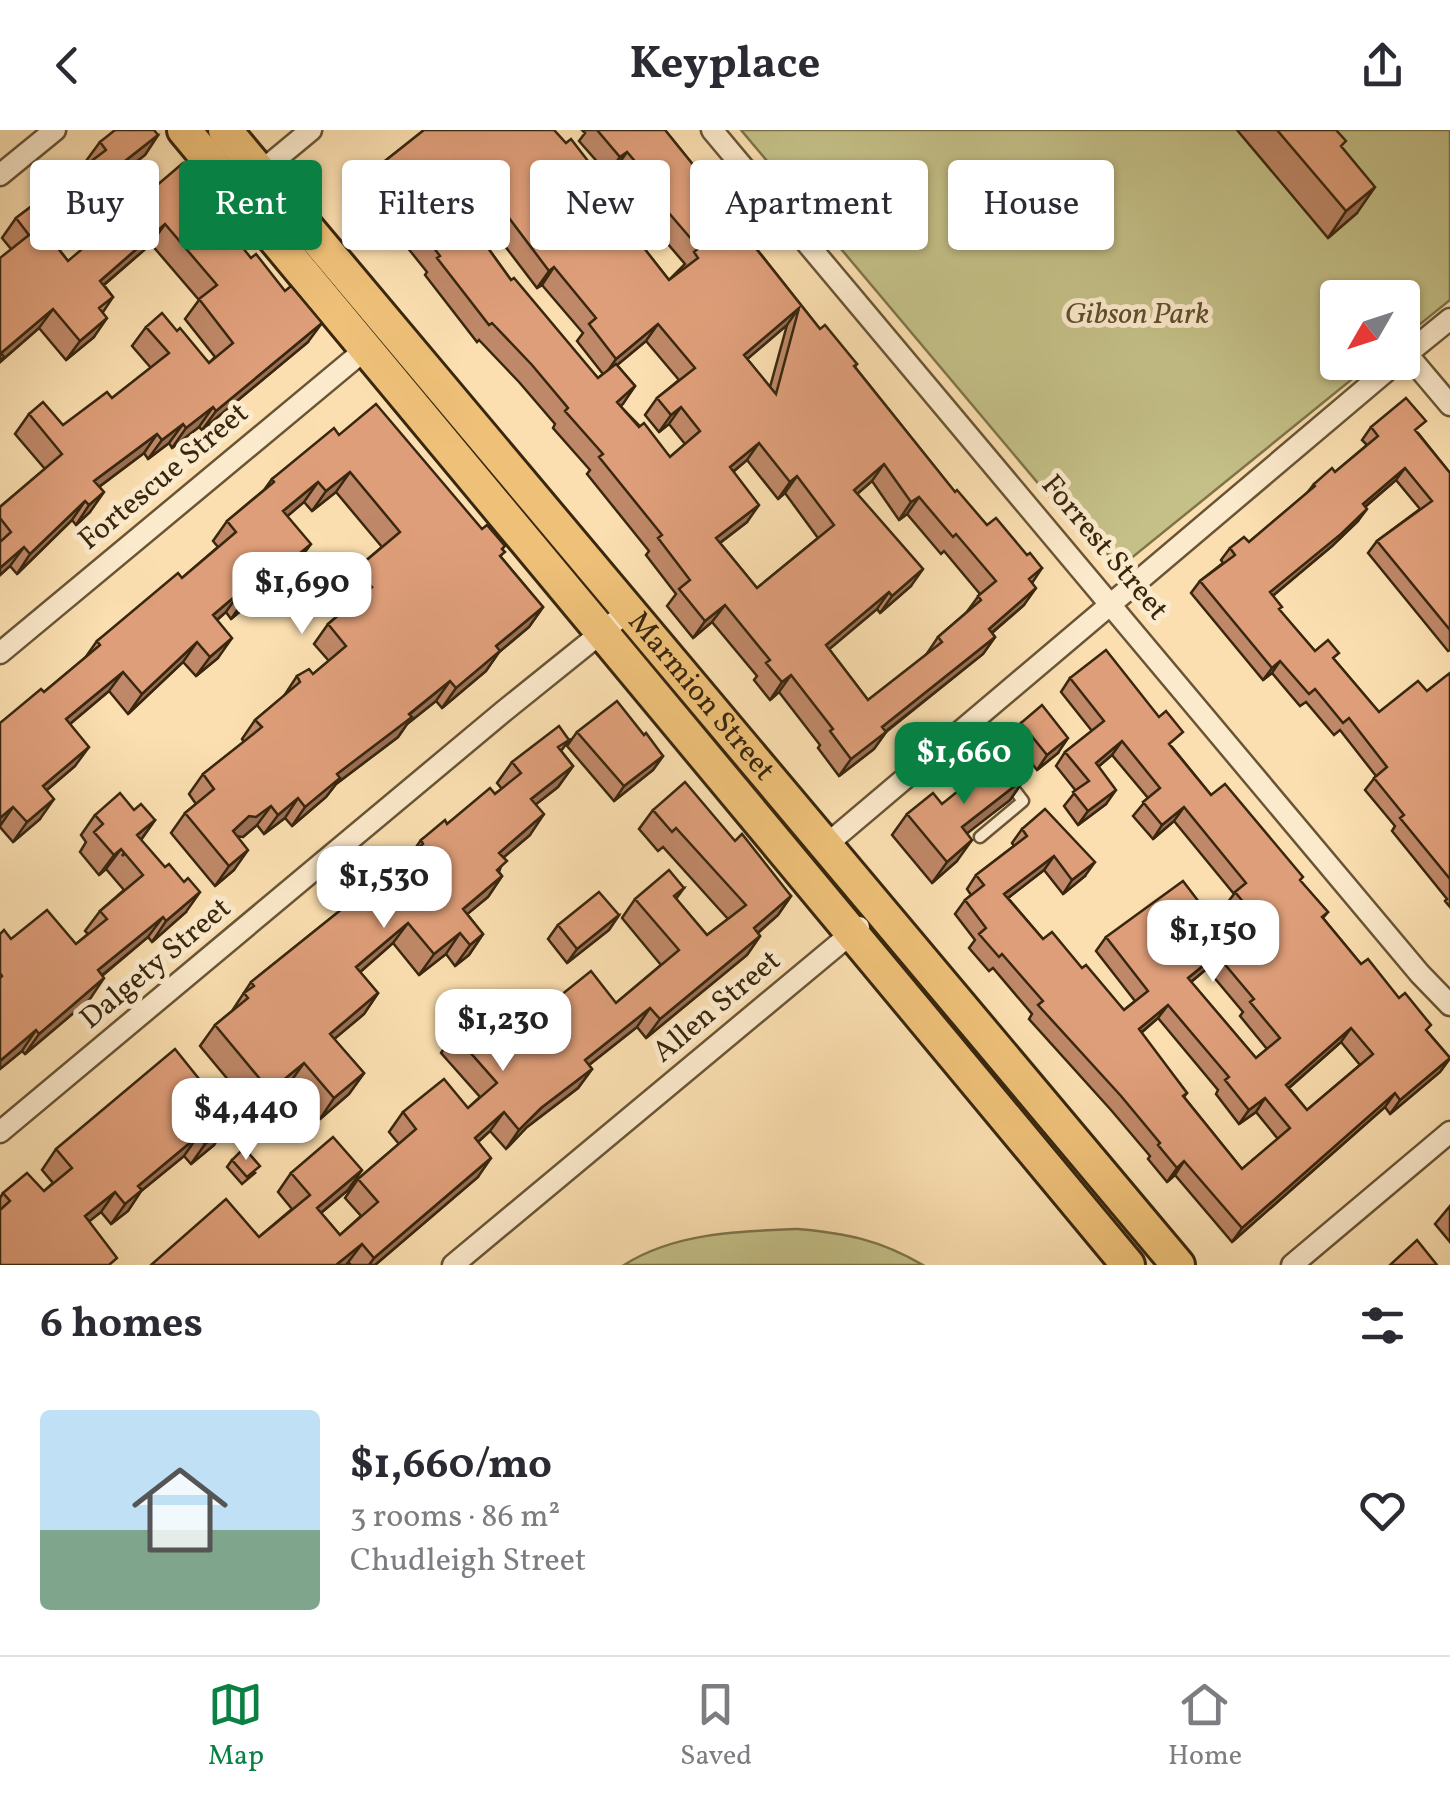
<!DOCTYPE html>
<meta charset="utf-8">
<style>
body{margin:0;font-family:Vollkorn,serif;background:#f7f7f7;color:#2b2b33;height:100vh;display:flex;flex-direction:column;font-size:38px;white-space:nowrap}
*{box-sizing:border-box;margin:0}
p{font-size:32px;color:#7c7c81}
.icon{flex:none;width:55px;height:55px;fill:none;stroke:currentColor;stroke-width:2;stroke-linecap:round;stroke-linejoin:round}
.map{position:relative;height:1135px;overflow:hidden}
.details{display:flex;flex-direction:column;background:#fff;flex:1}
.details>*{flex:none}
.top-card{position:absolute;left:30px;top:30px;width:1390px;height:90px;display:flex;gap:20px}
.needle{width:65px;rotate:231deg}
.tools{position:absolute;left:1320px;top:150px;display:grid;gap:20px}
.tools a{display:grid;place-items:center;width:100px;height:100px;border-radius:10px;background:#fff;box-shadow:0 2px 8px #0004;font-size:50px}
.price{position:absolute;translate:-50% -85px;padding:0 22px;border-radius:20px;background:#fff;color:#222;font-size:32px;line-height:65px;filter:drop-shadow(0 2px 5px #0008)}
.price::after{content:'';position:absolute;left:50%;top:60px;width:30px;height:22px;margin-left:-15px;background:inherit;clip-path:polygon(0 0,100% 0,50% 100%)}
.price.on{background:#0b8043;color:#fff}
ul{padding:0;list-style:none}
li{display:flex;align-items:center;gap:30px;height:250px;padding:0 40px}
li span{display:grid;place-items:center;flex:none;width:280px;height:200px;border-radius:10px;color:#555}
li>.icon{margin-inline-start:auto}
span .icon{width:120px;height:120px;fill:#fffc;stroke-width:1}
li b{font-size:42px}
h2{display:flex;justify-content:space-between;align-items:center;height:120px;padding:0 40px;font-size:42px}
.tag{padding:0 35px;border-radius:10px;background:#fff;box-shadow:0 2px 8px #0004;font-size:35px;line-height:90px}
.tag.on{background:#0b8043;color:#fff}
header{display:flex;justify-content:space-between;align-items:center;height:130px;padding:0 40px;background:#fff;font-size:45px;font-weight:700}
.menu{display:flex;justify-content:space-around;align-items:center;height:140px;border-top:2px solid #e1e1e2;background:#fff;font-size:28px;color:#7c7c81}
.menu a{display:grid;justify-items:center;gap:5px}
.menu .on{color:#0b8043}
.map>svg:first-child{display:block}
.green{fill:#c4c087;stroke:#7e744a;stroke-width:2.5}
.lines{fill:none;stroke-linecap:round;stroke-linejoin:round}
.service-casing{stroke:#695536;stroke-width:15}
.minor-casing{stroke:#695536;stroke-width:25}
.primary-casing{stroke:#38270e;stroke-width:38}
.service{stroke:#fceacc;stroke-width:10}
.minor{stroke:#fceacc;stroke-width:20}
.primary{stroke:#eec078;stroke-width:32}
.wall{fill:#bf8868;stroke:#38270e;stroke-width:2.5;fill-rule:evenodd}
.shaded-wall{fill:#9b6f55;stroke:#38270e;stroke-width:2.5}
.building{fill:#de9e79;stroke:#38270e;stroke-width:2.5;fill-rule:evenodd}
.labels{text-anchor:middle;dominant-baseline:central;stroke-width:10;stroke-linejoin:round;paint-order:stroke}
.park-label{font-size:30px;font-style:italic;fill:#5b4d2c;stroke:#fceacc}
.street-label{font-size:30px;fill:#38270e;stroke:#fceacc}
</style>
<header><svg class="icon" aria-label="back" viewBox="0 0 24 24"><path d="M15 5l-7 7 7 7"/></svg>Keyplace<svg class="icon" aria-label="share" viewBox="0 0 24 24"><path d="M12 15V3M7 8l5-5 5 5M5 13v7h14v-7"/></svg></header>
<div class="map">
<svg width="1450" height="1135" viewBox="0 0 1450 1135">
<rect width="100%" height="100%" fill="#fbdfb0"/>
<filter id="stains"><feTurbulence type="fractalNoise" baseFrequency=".002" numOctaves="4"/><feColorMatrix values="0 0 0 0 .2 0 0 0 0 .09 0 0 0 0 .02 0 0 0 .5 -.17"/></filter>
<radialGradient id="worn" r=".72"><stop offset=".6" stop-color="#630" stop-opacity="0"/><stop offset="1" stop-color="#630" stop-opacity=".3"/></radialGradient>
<path class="green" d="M741 0H1450V170L1403 208 1402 168H1338V232L1372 233 1129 430 1095 421Z
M797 1099C846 1103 880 1110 923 1135H624C674 1103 739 1101 797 1099Z"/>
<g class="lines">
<g class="service-casing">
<path id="service" d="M964 599 999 641
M980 707 1023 671 1010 654"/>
</g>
<g class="minor-casing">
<path id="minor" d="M712 0 1420 844 1450 875
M0 45 55 0
M253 48 311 0
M1407 224 1450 275
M1402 228 1450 189
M0 523 367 218
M825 716 1397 232
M0 1002 504 581 627 482
M453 1135 859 797
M1292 1135 1450 1002"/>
</g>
<g class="primary-casing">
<g id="primary">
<path d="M184 0 1128 1135"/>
<path id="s1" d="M225 0 1178 1135"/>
</g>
</g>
<use href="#service" class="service"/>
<use href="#minor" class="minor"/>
<use href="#primary" class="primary"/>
</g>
<path class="wall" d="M424 0 624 93 669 150 685 134 650 93 654 86 615 39 608 44 579 11 585 3 582 0H665L707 52 760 112 756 118 820 199 857 234 855 237 955 362 987 395 1042 438 1032 453 1024 475 992 503 995 507 983 524 886 602 874 619 839 646 818 618 820 615 779 562 770 570 754 550 757 546 712 492 693 508 667 476 676 464 646 425 649 421 587 344 590 340 553 298 555 294 519 252 479 210 477 212 425 145 427 142 387 92 377 83 374 85 354 63 366 46ZM479 82 537 158 542 155 583 203 577 211 603 244 598 248 511 150 468 90ZM787 195 770 257 747 229ZM646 211 679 250 657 268 645 285 659 302 669 294 685 314 670 327 620 276 635 256 617 235ZM747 330 778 369 785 363 818 408 757 458 720 413 747 392 733 342ZM872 351 899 390 907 384 941 424 944 421 980 464 966 483 938 507 926 525 868 570 829 519 877 479 880 483 911 456 857 364Z
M1237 0H1336L1357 83 1328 108Z
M158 5 145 25 101 59 103 62 90 81 52 110 68 131 206 60 201 67 308 212 202 300 199 297 172 318 169 313 148 329 144 323 99 357 90 382 76 395 72 390 17 444 10 436 0 445V377L45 339 15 304 29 284 63 295 112 268 151 238 132 216 146 197 177 201 209 233 215 227 185 189 199 170 151 114 104 155 113 167 103 182 94 207 66 230 39 198 0 232 11 119 2 108 16 88 88 34 86 31 100 12Z
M1371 297 1418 303 1450 343V520L1448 521 1368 423 1377 411 1420 379 1396 350 1365 377 1358 391 1332 416 1273 465 1279 480 1315 521 1334 529 1379 582 1427 561 1450 543V777L1445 771 1447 769 1392 701 1395 696 1365 660 1376 646 1340 600 1334 605 1306 572 1300 576 1272 543 1263 550 1191 463 1200 451 1223 433 1221 430 1230 418 1249 412 1307 363 1314 354 1335 342 1367 315 1362 310Z
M339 305 482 399 502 419 501 427 543 477 529 497 499 522 486 541 442 578 436 571 407 594 398 607 336 654 326 667 292 696 285 688 264 704 257 695 243 707 237 706 234 740 215 756 171 703 185 683 196 674 189 664 203 644 244 612 242 609 255 590 284 566 297 546 313 544 329 531 314 514 328 494 354 472 343 459 356 439 382 417 336 362 312 381 304 372 287 386 297 433 231 489 226 482 217 490 218 528 196 546 183 532 128 584 109 561 70 594 75 636 47 660 40 689 13 712 0 697V593L44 562 85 528 97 511 182 448 218 417 213 411 227 391 264 360 272 349Z
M1070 548 1172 617 1211 665 1300 751 1328 782 1323 788 1361 834 1427 901 1450 928 1440 942 1390 984 1385 977 1232 1112 1175 1045 1167 1052 1148 1029 1150 1026 1111 980 1029 889 1032 884 993 838 989 841 969 818 975 810 955 784 965 770 971 765 967 759 976 745 1014 716 1012 713 1022 699 1085 746 1063 764 1044 740 1008 768 1043 809 1082 838 1124 880 1135 871 1096 821 1106 807 1199 772 1189 786 1185 790 1202 814 1220 822 1210 836 1191 852 1256 928 1267 919 1240 886 1243 882 1212 845 1222 831 1251 807 1225 776 1234 764 1174 691 1153 709 1133 686 1148 668 1112 625 1098 637 1106 674 1078 695 1064 676 1076 661 1056 636 1065 622 1092 601 1061 562ZM1158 888 1218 960 1216 964 1239 994 1256 982 1278 1009 1242 1039 1184 967 1187 963 1141 903ZM1341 912 1360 935 1307 980 1289 958Z
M1021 593 1058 623 1037 640 1011 607Z
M577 602 644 605 663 626 653 640 614 671 567 616Z
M569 610 561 621 573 636 558 657 536 674 530 705 504 727 499 742 502 746 488 767 467 784 483 804 469 825 455 836 446 824 419 845 393 813 360 842 378 863 364 884 334 909 364 943 349 964 320 989 289 954 255 982 200 916 215 895 232 881 251 852 412 723 421 710 502 659 497 653 512 632Z
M1025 648 1010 670 966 703 957 731 932 753 892 705 907 684Z
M134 680 155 690 141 710 186 782 152 812 148 807 102 846 90 869 25 924 22 921 0 939V804L11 809 76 814 88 804 85 801 100 781 124 760 106 739 99 745 80 722 86 712 81 705 95 685Z
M653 680 735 711 791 766 778 785 758 803 760 806 747 825 646 908 637 897 589 935 592 939 578 958 527 997 506 1019 490 1001 478 1012V1047L375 1135H351L349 1133 346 1135H151L259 1107 292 1079 278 1062 291 1043 348 1060 321 1083 340 1105 361 1086 345 1068 358 1049 399 1014 389 1002 403 982 468 978 480 967 441 923 454 904 495 911 545 878 616 873 661 835 622 788 635 769 684 758 676 769 707 805 728 789 663 717 658 721 639 699Z
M619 785 609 800 567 833 548 809 558 795Z
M208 971 214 1015 191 1034 184 1026 141 1061 128 1081 111 1094 101 1082 89 1091 0 1135V1068L3 1063 44 1061 53 1053 42 1040 56 1019Z
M232 1030 255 1043 242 1054 227 1037Z
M1450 1076V1112L1435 1094Z"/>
<path class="shaded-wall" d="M158 5 145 25 83 73 97 53Z
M627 22 615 39 608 44 620 27Z
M1375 57 1357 83 1328 108 1346 81Z
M103 62 90 81 33 124 47 105Z
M491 64 479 82 452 102 464 85Z
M165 94 151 114 86 170 100 151Z
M554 137 542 155 537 158 549 141Z
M799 178 787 195 732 242 744 225Z
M53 179 39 198 0 232V224Z
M107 188 94 207 66 230 80 211Z
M322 193 308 212 202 300 216 281Z
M658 194 646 211 604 246 616 229Z
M635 256 623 274 605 290 617 272Z
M213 277 199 297 172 318 186 298Z
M681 277 669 294 659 302 671 285Z
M183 294 169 313 148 329 162 310Z
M157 304 144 323 80 371 94 351Z
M759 313 747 330 718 354 730 337Z
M884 334 872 351 842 377 854 360Z
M1405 338 1396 350 1354 386 1363 374Z
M350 342 336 362 312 381 326 361Z
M797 346 785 363 778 369 790 352Z
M318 352 304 372 270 401 283 381Z
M104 362 90 382 76 395 89 375Z
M919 367 907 384 899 390 911 372Z
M85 371 72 390 17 444 30 424Z
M759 375 747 392 704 425 716 408Z
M1367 379 1358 391 1332 416 1262 475 1270 462Z
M311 414 297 433 231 489 245 469Z
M24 417 10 436 0 445V438Z
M923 439 911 456 880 483 892 466Z
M1036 458 1024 475 976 516 989 499Z
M240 462 226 482 199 505 213 485Z
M889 462 877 479 814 532 826 515Z
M725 475 712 492 693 508 705 491Z
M543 477 529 497 499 522 486 541 442 578 456 558 496 516Z
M995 507 983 524 876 609 886 602 874 619 839 646 851 629 882 597Z
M232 508 218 528 196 546 210 527Z
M197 512 183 532 128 584 142 564Z
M1280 531 1272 543 1263 550 1272 538Z
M123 542 109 561 52 609 66 589Z
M791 545 779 562 770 570 782 552Z
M450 551 436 571 407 594 398 607 336 654 326 667 292 696 305 677 337 644Z
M1068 608 1058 623 1037 640 1047 625Z
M1122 611 1112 625 1086 647 1096 633Z
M89 617 75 636 29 675 43 656Z
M663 626 653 640 614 671 624 656Z
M573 636 558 657 516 690 531 669Z
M1025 648 1010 670 947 719 962 697Z
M1116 660 1106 674 1078 695 1088 681Z
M298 668 285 688 264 704 278 685Z
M54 669 40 689 13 712 27 692Z
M271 676 257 695 243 707 235 706 233 701 249 686Z
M13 677 0 696V688Z
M1184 677 1174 691 1153 709 1162 695Z
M544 684 530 705 485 743 499 723Z
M155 690 140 711 122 726 137 705Z
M972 710 957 731 932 753 947 732Z
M121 719 106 739 99 745 114 725Z
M248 720 234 740 215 756 229 736Z
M1054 726 1044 740 995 778 1004 764Z
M1095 732 1085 746 1063 764 1072 750Z
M502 746 488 767 448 800 463 779Z
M200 762 186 782 152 812 166 791Z
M791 766 778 785 741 817 754 798Z
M1199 772 1189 786 1172 800 1181 786Z
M619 785 609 800 567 833 577 819Z
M163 787 148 807 83 861 98 840Z
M408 793 393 813 342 858 356 837Z
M460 803 446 824 419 845 434 824Z
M483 804 469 825 455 836 470 815Z
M760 806 747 825 646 908 660 889Z
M1220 822 1210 836 1179 862 1188 848Z
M104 848 90 869 25 924 39 904Z
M378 863 364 884 315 925 330 904Z
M1168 875 1158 888 1129 913 1139 899Z
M650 878 637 897 571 949 585 930Z
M1351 898 1341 912 1276 969 1286 955Z
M36 900 22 921 0 939V931Z
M1450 928 1440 942 1390 984 1400 970Z
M304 933 289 954 255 982 270 961Z
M592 939 578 958 527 997 506 1019 519 1000 541 978Z
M364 943 349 964 320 989 334 968Z
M1395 963 1385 977 1232 1112 1242 1098Z
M1265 968 1256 982 1239 994 1249 980Z
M504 982 490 1001 461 1027 475 1008Z
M228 995 214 1015 191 1034 205 1014Z
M198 1006 184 1026 141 1061 128 1081 111 1094 138 1056Z
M491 1028 478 1047 375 1135H369L374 1128Z
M1184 1031 1175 1045 1167 1052 1177 1038Z
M362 1040 348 1060 304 1097 317 1078Z
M115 1062 101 1082 71 1106 85 1086Z
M362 1114 346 1135H336Z"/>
<path class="building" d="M115 0H154L158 5 97 53 103 62 47 105 68 131 183 33 206 60 200 65 251 128 256 124 285 161 291 156 322 193 216 281 213 277 186 298 183 294 162 310 157 304 94 351 104 362 89 375 85 371 30 424 24 417 0 438V412L11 402 0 388V377L62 324 29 284 43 272 63 295 107 262 112 268 169 223 146 197 162 183 177 201 180 198 209 233 233 213 199 169 217 155 165 94 100 151 113 167 99 178 107 188 80 211 53 179 1 223 4 227 0 230V128L29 105 16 88 106 20 100 12Z
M424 0H554L566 13 571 9 629 84 622 90 669 150 698 128 694 122 699 118 662 75 668 70 627 22 620 27 597 0H665L707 52 711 49 726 67 760 112 754 116 820 199 825 195 857 234 854 236 955 362 957 360 987 395 996 388 1027 425 1030 423 1042 438 1029 449 1036 458 989 499 995 507 882 597 886 602 851 629 830 601 833 599 791 545 782 552 766 533 770 530 725 475 705 491 679 459 690 450 658 408 662 405 599 327 603 324 565 281 568 278 532 235 492 193 489 195 437 128 440 126 400 74 389 66 386 68 366 46ZM491 64 549 141 554 137 596 188 589 194 616 229 658 194 695 238 657 268 671 285 681 277 700 301 670 327 644 293 639 297 617 272 635 256 616 234 598 248 514 148 511 150 464 85ZM799 178 776 264 744 225ZM759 313 790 352 797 346 834 395 757 458 716 408 759 375 730 337ZM884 334 911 372 919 367 953 407 956 404 996 451 978 466 981 470 938 507 942 512 868 570 826 515 889 462 892 466 923 439 854 360Z
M1277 0H1336L1346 11 1341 16 1375 57 1346 81Z
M1406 268 1426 291 1415 300 1450 343V500L1377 411 1432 371 1405 338 1363 374 1367 379 1341 404 1270 462 1282 477 1279 479 1315 521 1328 510 1339 523 1333 528 1379 582 1418 551 1427 561 1450 543V749L1400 688 1404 685 1374 648 1387 637 1349 588 1343 593 1315 559 1309 564 1280 531 1272 538 1200 451 1235 425 1230 418 1244 407 1249 412 1315 356 1314 354 1332 338 1335 342 1378 306 1371 297Z
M376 274 482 399 487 395 505 416 502 419 505 422 500 426 543 477 496 516 500 521 456 558 450 551 409 584 412 587 337 644 340 648 305 677 298 668 278 685 271 676 256 687 249 686 233 701 248 720 229 736 185 683 214 659 203 644 262 597 255 590 300 552 297 546 309 539 313 544 346 516 328 494 372 457 356 439 400 402 350 342 326 361 318 352 283 381 311 414 245 469 240 462 213 485 232 508 210 527 197 512 142 564 123 542 66 589 89 617 43 656 54 669 27 692 13 677 0 688V593L41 559 44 562 100 515 97 511 178 443 182 448 236 402 227 391 274 352 272 349 334 298 339 305Z
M1106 520 1159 587 1166 581 1183 602 1169 614 1211 665 1225 654 1303 747 1300 750 1328 782 1322 787 1361 834 1368 829 1399 868 1405 863 1431 895 1426 900 1450 928 1400 970 1395 963 1242 1098 1184 1031 1177 1038 1158 1015 1160 1013 1121 966 1038 875 1043 871 1002 824 999 827 979 804 986 798 965 770 984 755 976 745 1027 706 1022 699 1045 679 1095 732 1072 750 1054 726 1004 764 1043 809 1052 802 1082 838 1086 835 1124 880 1148 861 1106 807 1183 751 1199 772 1181 786 1202 814 1209 808 1220 822 1188 848 1256 928 1280 908 1250 872 1254 869 1222 831 1263 796 1235 762 1246 753 1184 677 1162 695 1143 672 1160 658 1122 611 1096 633 1116 660 1088 681 1073 662 1089 651 1065 622 1104 591 1070 548ZM1168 875 1229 947 1225 950 1249 980 1265 968 1290 998 1242 1039 1183 966 1187 963 1139 899ZM1351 898 1373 924 1307 980 1286 955Z
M617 571 644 605 646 603 663 626 624 656 577 602Z
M1042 575 1068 608 1047 625 1021 593Z
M559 596 569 610 558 617 573 636 531 669 544 684 499 723 507 731 497 740 502 746 463 779 483 804 470 815 460 803 434 824 408 793 356 837 378 863 330 904 364 943 334 968 304 933 270 961 215 895 248 868 244 863 254 856 251 852 423 714 421 710 445 690 447 694 490 658 495 664 521 643 512 632Z
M1005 623 1025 648 962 697 972 710 947 732 907 684 933 663 942 674Z
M685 652 735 711 742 704 791 766 754 798 760 806 660 889 650 878 585 930 592 939 541 978 519 1000 504 982 475 1008 491 1028 374 1128 362 1114 336 1135H151L226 1069 259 1107 310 1065 291 1043 333 1007 362 1040 317 1078 340 1105 378 1072 358 1049 416 999 403 982 444 949 468 978 497 953 454 904 473 887 495 911 541 872 545 878 591 841 616 873 679 820 635 769 669 740 684 758 674 766 707 805 746 775 676 698 672 702 653 680Z
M120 663 134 680 141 674 155 690 137 705 165 737 169 734 184 752 188 748 200 762 166 791 163 787 98 840 104 848 39 904 36 900 0 931V848L2 846 0 843V804L4 800 11 809 47 780 76 814 107 789 100 781 143 745 121 719 114 725 94 702 103 694 95 685Z
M599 762 619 785 577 819 558 795Z
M175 919 212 965 206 969 228 995 205 1014 198 1006 138 1056 142 1060 125 1074 115 1062 85 1086 117 1128 109 1135H0V1080L10 1071 3 1063 27 1043 44 1061 72 1038 56 1019Z
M244 1018 260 1036 247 1047 232 1030Z
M1417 1110 1437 1135H1390Z"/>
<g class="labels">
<g class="park-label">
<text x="1137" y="185">Gibson Park</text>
</g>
<g class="street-label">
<text transform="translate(164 347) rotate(-40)">Fortescue Street</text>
<text transform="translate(1104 418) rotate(50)">Forrest Street</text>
<text stroke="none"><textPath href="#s1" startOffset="740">Marmion Street</textPath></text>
<text transform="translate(156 834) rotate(-40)">Dalgety Street</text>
<text transform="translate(717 877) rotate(-40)">Allen Street</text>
</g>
</g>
<rect width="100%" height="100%" filter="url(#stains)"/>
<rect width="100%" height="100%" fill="url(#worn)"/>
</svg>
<div class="tools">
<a><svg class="needle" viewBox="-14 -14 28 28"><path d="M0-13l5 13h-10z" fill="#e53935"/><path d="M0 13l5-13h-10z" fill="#7c7c81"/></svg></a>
</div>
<b class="price" style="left:302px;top:507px">$1,690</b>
<b class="price on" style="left:964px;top:677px">$1,660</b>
<b class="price" style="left:384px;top:801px">$1,530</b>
<b class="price" style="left:1213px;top:855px">$1,150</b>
<b class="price" style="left:503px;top:944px">$1,230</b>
<b class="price" style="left:246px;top:1033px">$4,440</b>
<div class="top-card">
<a class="tag">Buy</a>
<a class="tag on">Rent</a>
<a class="tag">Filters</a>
<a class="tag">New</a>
<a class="tag">Apartment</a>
<a class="tag">House</a>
</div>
</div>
<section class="details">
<h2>6 homes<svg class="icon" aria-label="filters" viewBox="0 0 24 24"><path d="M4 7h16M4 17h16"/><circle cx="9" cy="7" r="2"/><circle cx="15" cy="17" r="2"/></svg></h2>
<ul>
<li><span style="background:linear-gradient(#bfe0f5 60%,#7fa58c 0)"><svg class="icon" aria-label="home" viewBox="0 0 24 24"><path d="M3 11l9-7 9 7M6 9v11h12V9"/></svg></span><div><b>$1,660/mo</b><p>3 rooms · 86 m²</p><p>Chudleigh Street</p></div><svg class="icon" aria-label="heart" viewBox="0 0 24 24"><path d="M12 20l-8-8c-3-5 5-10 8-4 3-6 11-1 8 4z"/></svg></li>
</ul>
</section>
<nav class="menu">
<a class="on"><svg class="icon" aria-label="map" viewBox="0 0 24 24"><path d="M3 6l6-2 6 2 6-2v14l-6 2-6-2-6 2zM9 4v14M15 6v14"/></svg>Map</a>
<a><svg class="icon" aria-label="saved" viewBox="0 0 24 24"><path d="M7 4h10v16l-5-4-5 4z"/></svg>Saved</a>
<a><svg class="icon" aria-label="home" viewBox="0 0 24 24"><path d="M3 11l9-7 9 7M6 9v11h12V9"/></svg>Home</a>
</nav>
